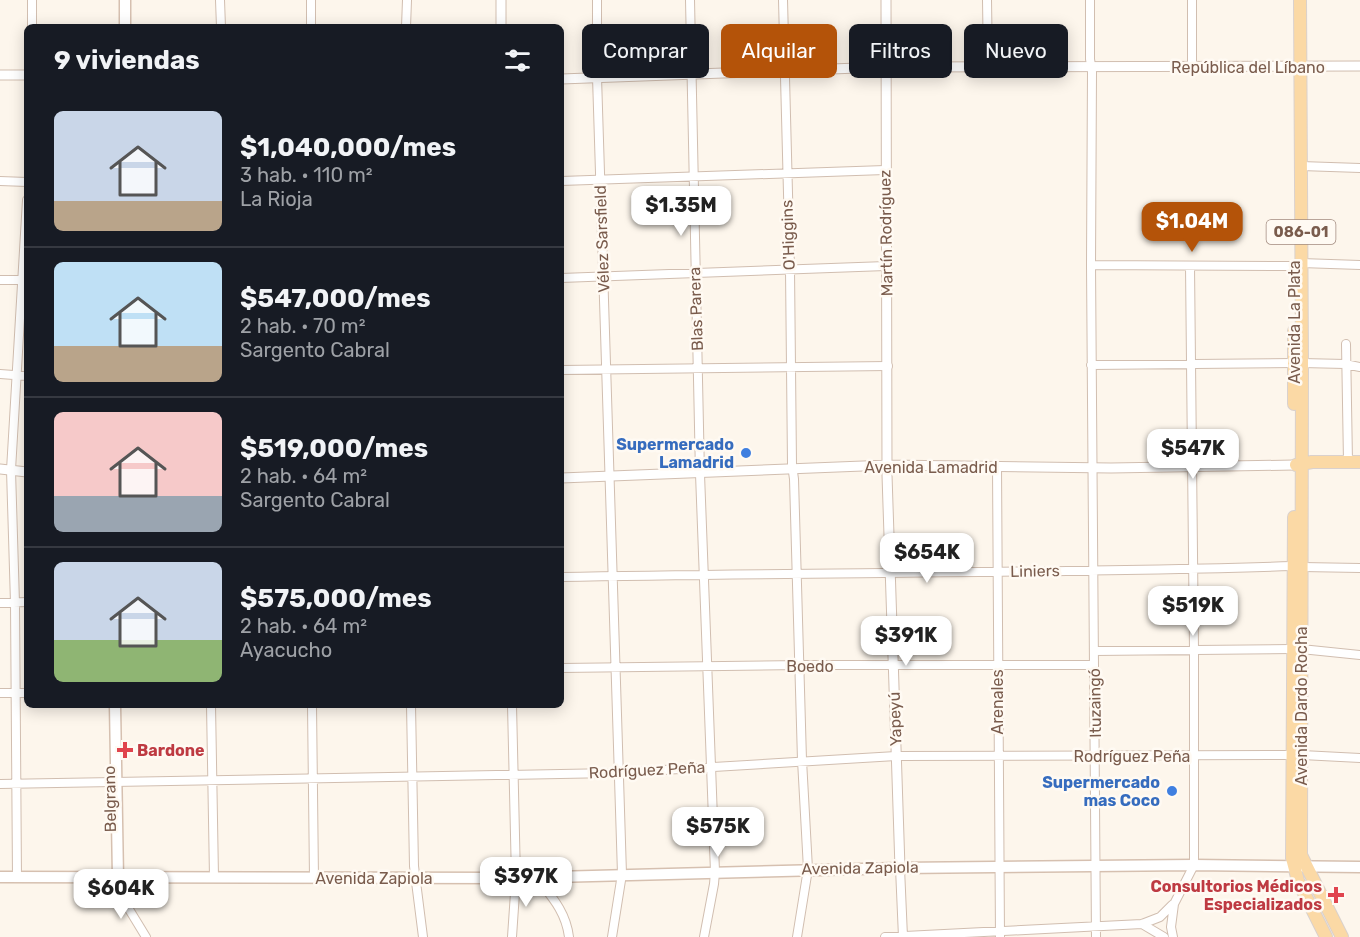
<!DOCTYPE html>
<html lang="es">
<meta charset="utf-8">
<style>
body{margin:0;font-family:Rubik,sans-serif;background:#242831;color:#f1f3f6;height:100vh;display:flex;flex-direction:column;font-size:22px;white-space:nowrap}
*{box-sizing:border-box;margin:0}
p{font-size:20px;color:#9ea1a6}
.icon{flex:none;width:33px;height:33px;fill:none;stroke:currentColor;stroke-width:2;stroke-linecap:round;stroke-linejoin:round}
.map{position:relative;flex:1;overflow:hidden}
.details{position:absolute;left:24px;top:24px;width:540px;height:684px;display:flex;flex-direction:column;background:#171b24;border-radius:9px;box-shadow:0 3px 15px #0003}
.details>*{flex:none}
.guide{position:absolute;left:582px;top:24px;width:570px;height:54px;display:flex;gap:12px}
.price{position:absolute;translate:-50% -51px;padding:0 14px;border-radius:12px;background:#fff;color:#222;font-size:20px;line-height:39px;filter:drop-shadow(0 2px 3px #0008)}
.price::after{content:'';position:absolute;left:50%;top:36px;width:18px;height:14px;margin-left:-9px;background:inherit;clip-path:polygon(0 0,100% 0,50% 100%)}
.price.active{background:#b45309;color:#fff}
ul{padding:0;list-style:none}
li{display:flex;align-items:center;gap:18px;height:150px;padding:0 30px}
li+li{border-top:2px solid #363941}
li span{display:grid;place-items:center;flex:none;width:168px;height:120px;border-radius:9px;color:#555}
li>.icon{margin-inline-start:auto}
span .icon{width:72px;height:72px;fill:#fffc;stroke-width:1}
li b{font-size:26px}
h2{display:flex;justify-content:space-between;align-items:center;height:72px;padding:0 30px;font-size:26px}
.tag{padding:0 21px;border-radius:9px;background:#171b24;box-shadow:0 3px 15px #0003;font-size:21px;line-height:54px}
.tag.active{background:#b45309;color:#fff}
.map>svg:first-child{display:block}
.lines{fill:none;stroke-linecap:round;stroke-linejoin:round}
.minor-casing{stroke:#d1beb0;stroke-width:10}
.tertiary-casing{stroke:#d1beb0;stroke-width:11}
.secondary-casing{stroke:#d6c0b0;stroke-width:13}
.primary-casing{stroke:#dad1cd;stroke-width:14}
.minor{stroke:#fff;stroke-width:8}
.tertiary{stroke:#fff;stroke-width:9}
.secondary{stroke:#fff;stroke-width:10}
.primary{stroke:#fbd9a5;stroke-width:12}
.shop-dot{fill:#3f7fe0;stroke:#fffaf3;stroke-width:2}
.health-dot{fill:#e0444e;stroke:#fffaf3;stroke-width:2}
.labels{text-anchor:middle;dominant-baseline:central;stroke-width:5;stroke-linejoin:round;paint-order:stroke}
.shield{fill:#fffaf3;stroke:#a28b7f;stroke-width:1.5}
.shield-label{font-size:15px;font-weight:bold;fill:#7a5c4d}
.street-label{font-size:16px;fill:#7a5c4d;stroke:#fffaf3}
.shop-label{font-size:16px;font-weight:bold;fill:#366cbe;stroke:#fffaf3;text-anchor:end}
.health-label{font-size:16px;font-weight:bold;fill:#be3a42;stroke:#fffaf3;text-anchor:start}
</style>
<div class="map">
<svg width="1360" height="937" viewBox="0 0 1360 937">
<rect width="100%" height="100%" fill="#fdf6ec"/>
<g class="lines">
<g class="minor-casing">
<path id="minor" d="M32 0V27
M220 0 221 27
M311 0V27
M597 0V77L622 874 612 937
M690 0 700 474 715 872 714 884 704 937
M783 0 790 270 792 465 794 479 802 760 808 869 797 937
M987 0 988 66
M1090 0V59L1092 72 1091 265 1096 937
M406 27 407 0
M1192 67V0
M1301 166 1360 168
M0 181 27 182
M561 181 885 170
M1301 263 1360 265
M1091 265 1294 266
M561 278 886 266
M0 280H26
M1346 344 1348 462
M1302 363 1345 364 1360 367
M1091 365 1294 363
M561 370 888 366
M0 374 27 376
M997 466 1000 937
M1302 567 1360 568
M561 577C805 572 1049 574 1293 566
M0 603 27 602
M1301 649 1360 655
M1094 651 1292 649
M561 668 800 665H1094
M0 693H27
M211 705 214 877
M312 705 314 878
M411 705 414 866 423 937
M1302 755 1360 758
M0 784 613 773 896 756 1293 755
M900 868 903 937
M17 878 15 603 11 470 27 200
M110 878 146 937
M537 878C552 897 566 912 569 937
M1142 924 1164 937
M512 937 516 878 512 705
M885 937 1142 924 1160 917 1172 905
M1173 937 1171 927 1174 904 1194 865V650L1190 266"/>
</g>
<g class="tertiary-casing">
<path id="tertiary" d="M501 0V27
M886 0 887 475 900 868
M0 75H27
M561 79 886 67 1360 66
M0 469 27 472
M561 478 888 465 1111 468 1294 465"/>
</g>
<g class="secondary-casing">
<path id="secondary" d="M125 0V27
M115 705 118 878
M0 877 516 878 900 868 1194 865 1360 867"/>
</g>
<g class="primary-casing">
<path id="primary" d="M1300 0 1302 363 1301 855 1342 937
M1294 331V404
M1296 465 1312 462H1360
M1294 517 1292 858 1298 881 1326 937"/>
</g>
<use href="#minor" class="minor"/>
<use href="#tertiary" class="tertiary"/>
<use href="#secondary" class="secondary"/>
<use href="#primary" class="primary"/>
</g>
<g class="shop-dot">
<circle cx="746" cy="453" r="6"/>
<circle cx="1172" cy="791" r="6"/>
</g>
<g class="health-dot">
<path d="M122 741h6v6h6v6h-6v6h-6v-6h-6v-6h6z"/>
<path d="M1333 886h6v6h6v6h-6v6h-6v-6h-6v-6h6z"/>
</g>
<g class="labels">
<rect class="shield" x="1266.5" y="220" width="69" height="24" rx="4.5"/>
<g class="shield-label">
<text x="1301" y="232">086-01</text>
</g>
<g class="street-label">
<text x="1248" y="67">República del Líbano</text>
<text transform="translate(886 233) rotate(-91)">Martín Rodríguez</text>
<text transform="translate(788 235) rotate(-92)">O'Higgins</text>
<text transform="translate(602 239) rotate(-92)">Vélez Sarsfield</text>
<text transform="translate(696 309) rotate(-92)">Blas Parera</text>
<text transform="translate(1294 322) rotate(-90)">Avenida La Plata</text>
<text x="931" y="467">Avenida Lamadrid</text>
<text transform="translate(1035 571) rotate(-1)">Liniers</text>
<text x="810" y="666">Boedo</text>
<text transform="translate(997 702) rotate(-90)">Arenales</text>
<text transform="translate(1095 703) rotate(-91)">Ituzaingó</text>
<text transform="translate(1301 706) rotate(-90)">Avenida Dardo Rocha</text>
<text transform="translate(895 719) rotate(-92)">Yapeyú</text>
<text x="1132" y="756">Rodríguez Peña</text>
<text transform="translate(647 770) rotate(-3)">Rodríguez Peña</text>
<text transform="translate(110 799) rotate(-91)">Belgrano</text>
<text transform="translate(860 868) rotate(-1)">Avenida Zapiola</text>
<text x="374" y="878">Avenida Zapiola</text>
</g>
<g class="shop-label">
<text x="734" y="444">Supermercado<tspan x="734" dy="18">Lamadrid</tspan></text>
<text x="1160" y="782">Supermercado<tspan x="1160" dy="18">mas Coco</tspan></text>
</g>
<g class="health-label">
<text x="137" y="750">Bardone</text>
<text x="1322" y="886" text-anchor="end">Consultorios Médicos<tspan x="1322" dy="18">Especializados</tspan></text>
</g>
</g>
</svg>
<b class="price" style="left:681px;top:237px">$1.35M</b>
<b class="price active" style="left:1192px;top:253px">$1.04M</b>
<b class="price" style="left:1193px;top:480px">$547K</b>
<b class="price" style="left:927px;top:584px">$654K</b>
<b class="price" style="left:1193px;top:637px">$519K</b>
<b class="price" style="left:906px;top:667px">$391K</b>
<b class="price" style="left:718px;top:858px">$575K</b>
<b class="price" style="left:526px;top:908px">$397K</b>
<b class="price" style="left:121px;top:920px">$604K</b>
<div class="guide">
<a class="tag">Comprar</a>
<a class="tag active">Alquilar</a>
<a class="tag">Filtros</a>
<a class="tag">Nuevo</a>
</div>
<section class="details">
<h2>9 viviendas<svg class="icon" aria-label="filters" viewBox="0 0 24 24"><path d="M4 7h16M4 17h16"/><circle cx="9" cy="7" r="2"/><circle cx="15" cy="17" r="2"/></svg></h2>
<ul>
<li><span style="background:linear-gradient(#c9d6e8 75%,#b9a48a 0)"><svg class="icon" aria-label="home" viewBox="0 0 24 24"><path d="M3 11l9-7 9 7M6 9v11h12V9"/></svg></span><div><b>$1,040,000/mes</b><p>3 hab. · 110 m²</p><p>La Rioja</p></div></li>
<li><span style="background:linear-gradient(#bfe0f5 70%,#b9a48a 0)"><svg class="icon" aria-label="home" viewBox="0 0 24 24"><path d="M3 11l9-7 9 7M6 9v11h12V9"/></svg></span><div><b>$547,000/mes</b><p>2 hab. · 70 m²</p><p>Sargento Cabral</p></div></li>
<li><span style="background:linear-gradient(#f6c9c9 70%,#9aa5b1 0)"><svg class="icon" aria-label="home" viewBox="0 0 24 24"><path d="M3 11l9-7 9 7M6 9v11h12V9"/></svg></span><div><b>$519,000/mes</b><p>2 hab. · 64 m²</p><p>Sargento Cabral</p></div></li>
<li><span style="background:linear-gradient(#c9d6e8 65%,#8fb573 0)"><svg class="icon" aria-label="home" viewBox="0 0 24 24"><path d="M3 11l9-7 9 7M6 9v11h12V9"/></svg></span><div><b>$575,000/mes</b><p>2 hab. · 64 m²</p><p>Ayacucho</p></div></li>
</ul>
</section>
</div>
